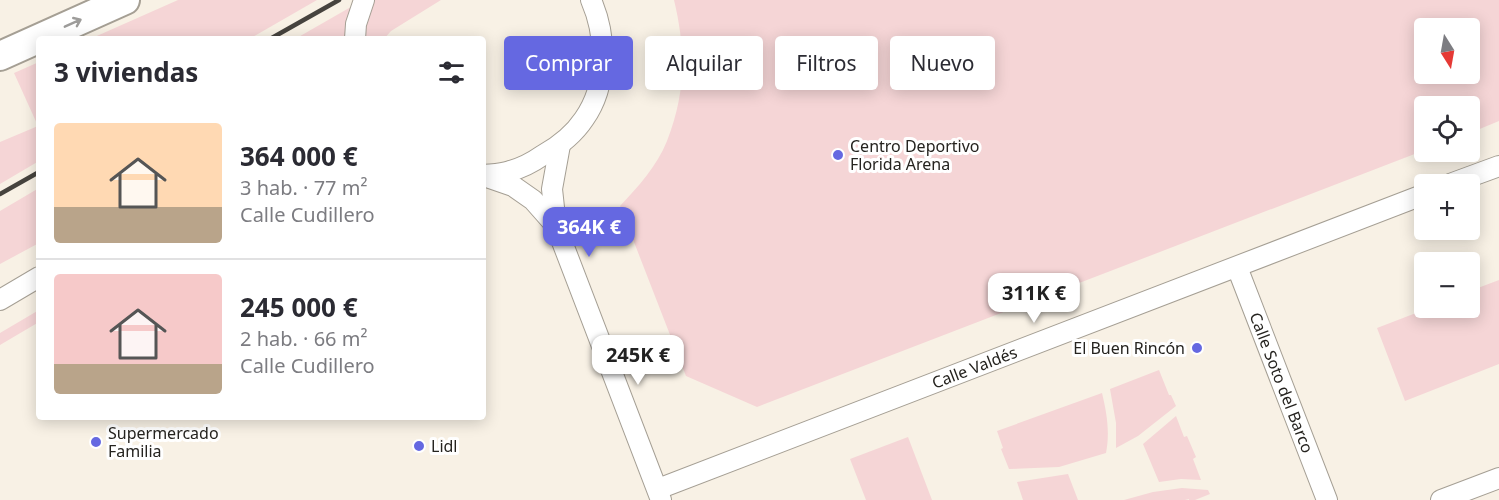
<!DOCTYPE html>
<html lang="es">
<meta charset="utf-8">
<style>
body{margin:0;font-family:"Noto Sans",sans-serif;background:#f7f7f7;color:#2b2b33;height:100vh;display:flex;flex-direction:column;font-size:22px;white-space:nowrap}
*{box-sizing:border-box;margin:0}
p{font-size:20px;color:#7c7c81}
.icon{flex:none;width:33px;height:33px;fill:none;stroke:currentColor;stroke-width:2;stroke-linecap:round;stroke-linejoin:round}
.map{position:relative;flex:1;overflow:hidden}
.side{position:absolute;left:36px;top:36px;width:450px;height:384px;display:flex;flex-direction:column;background:#fff;border-radius:6px;box-shadow:0 3px 15px #0003}
.side>*{flex:none}
.guide{position:absolute;left:504px;top:36px;width:570px;height:54px;display:flex;gap:12px}
.needle{width:39px;rotate:169deg}
.controls{position:absolute;left:1414px;top:18px;display:grid;gap:12px}
.controls a{display:grid;place-items:center;width:66px;height:66px;border-radius:6px;background:#fff;box-shadow:0 3px 15px #0003;font-size:30px}
.price{position:absolute;translate:-50% -51px;padding:0 14px;border-radius:12px;background:#fff;color:#222;font-size:20px;line-height:39px;filter:drop-shadow(0 2px 3px #0008)}
.price::after{content:'';position:absolute;left:50%;top:36px;width:18px;height:14px;margin-left:-9px;background:inherit;clip-path:polygon(0 0,100% 0,50% 100%)}
.price.active{background:#6568e1;color:#fff}
ul{padding:0;list-style:none}
li{display:flex;align-items:center;gap:18px;height:150px;padding:0 18px}
li+li{border-top:2px solid #e1e1e2}
li span{display:grid;place-items:center;flex:none;width:168px;height:120px;border-radius:6px;color:#555}
li>.icon{margin-inline-start:auto}
span .icon{width:72px;height:72px;fill:#fffc;stroke-width:1}
li b{font-size:26px}
h2{display:flex;justify-content:space-between;align-items:center;height:72px;padding:0 18px;font-size:26px}
.pill{padding:0 21px;border-radius:6px;background:#fff;box-shadow:0 3px 15px #0003;font-size:21px;line-height:54px}
.pill.active{background:#6568e1;color:#fff}
.map>svg:first-child{display:block}
.green{fill:#f5d5d6;fill-rule:evenodd}
.lines{fill:none;stroke-linecap:round;stroke-linejoin:round}
.street-casing{stroke:#a59f94;stroke-width:22}
.secondary-casing{stroke:#a59f94;stroke-width:32}
.street{stroke:#fff;stroke-width:20}
.secondary{stroke:#fff;stroke-width:28}
.rail{stroke:#46433e;stroke-width:4.5}
.oneway{stroke:#9d9c9a}
.poi-dot{fill:#6568e1;stroke:#fff;stroke-width:2}
.labels{text-anchor:middle;dominant-baseline:central;stroke-width:6;stroke-linejoin:round;paint-order:stroke}
.poi-label{font-size:16px;fill:#25231f;stroke:#fff;text-anchor:start}
.street-label{font-size:16px;fill:#25231f;stroke:#fff}
</style>
<div class="map">
<svg width="1499" height="500" viewBox="0 0 1499 500">
<rect width="100%" height="100%" fill="#f8f1e5"/>
<path class="green" d="M178 0H317L249 39H90Z
M363 0H441L391 31 384 39H295Z
M674 0H1499V121L1470 133V106H1425V150L757 407 686 376 620 206C638 187 657 166 667 141 686 93 686 50 674 0ZM1425 28H1470V74H1425Z
M39 62V161L0 184V142L38 126 14 73Z
M39 188V243L0 264V211Z
M1499 280V364L1405 401 1377 328 1429 308H1470V291Z
M39 310V322L0 345V333Z
M1159 370 1169 395H1171L1176 406 1138 436 1116 448V423L1110 389Z
M1102 393C1107 414 1110 432 1106 453L1059 467 1009 469 1001 449 1003 448 997 431Z
M1176 416 1184 437 1187 436 1196 457 1193 459 1201 480 1181 479 1159 482 1143 444Z
M908 437 932 500H866L850 459Z
M1068 474 1078 500H1023L1017 482Z
M1182 488 1208 490 1210 494 1195 500H1189V499L1185 500H1124L1153 492Z"/>
<g class="lines">
<g class="street-casing">
<g id="street">
<path d="M355 39 356 24 364 0"/>
<path d="M560 145 552 189 556 226 661 500"/>
<path d="M483 175C492 174 502 174 510 171 522 168 533 162 543 155 559 146 574 134 584 119 608 85 607 37 591 0"/>
<path d="M487 177 513 186 533 200 556 226"/>
<path d="M1450 184 1499 166"/>
<path id="s1" d="M1237 267 1327 500"/>
<path d="M0 300 39 277"/>
<path id="s2" d="M658 489 1425 194"/>
<path d="M1441 500 1499 478"/>
</g>
</g>
<g class="secondary-casing">
<path id="secondary" d="M0 56 125 0"/>
</g>
<use href="#street" class="street"/>
<use href="#secondary" class="secondary"/>
<path class="rail" d="M270 39 339 0
M0 194 39 172"/>
</g>
<defs><path id="oneway-shaft" d="M-6 0H5M1.5-3L5.5 0L1.5 3" fill="none" stroke-width="1.6" stroke-linecap="round" stroke-linejoin="round" transform="scale(1.5)"/></defs>
<use class="oneway" href="#oneway-shaft" transform="translate(73 23) rotate(-24)"/>
<g class="poi-dot">
<circle cx="838" cy="155" r="6"/>
<circle cx="1197" cy="348" r="6"/>
<circle cx="96" cy="442" r="6"/>
<circle cx="419" cy="446" r="6"/>
</g>
<g class="labels">
<g class="poi-label">
<text x="850" y="146">Centro Deportivo<tspan x="850" dy="18">Florida Arena</tspan></text>
<text x="1185" y="348" text-anchor="end">El Buen Rincón</text>
<text x="108" y="433">Supermercado<tspan x="108" dy="18">Familia</tspan></text>
<text x="431" y="446">Lidl</text>
</g>
<g class="street-label">
<text stroke="none"><textPath href="#s2" startOffset="339">Calle Valdés</textPath></text>
<text stroke="none"><textPath href="#s1" startOffset="124">Calle Soto del Barco</textPath></text>
</g>
</g>
</svg>
<div class="controls">
<a><svg class="needle" viewBox="-14 -14 28 28"><path d="M0-13l5 13h-10z" fill="#e53935"/><path d="M0 13l5-13h-10z" fill="#7c7c81"/></svg></a>
<a><svg class="icon" aria-label="locate" viewBox="0 0 24 24"><circle cx="12" cy="12" r="6"/><path d="M12 2v4M12 18v4M2 12h4M18 12h4"/></svg></a>
<a>+</a>
<a>−</a>
</div>
<b class="price active" style="left:589px;top:258px">364K €</b>
<b class="price" style="left:1034px;top:324px">311K €</b>
<b class="price" style="left:638px;top:386px">245K €</b>
<div class="guide">
<a class="pill active">Comprar</a>
<a class="pill">Alquilar</a>
<a class="pill">Filtros</a>
<a class="pill">Nuevo</a>
</div>
<section class="side">
<h2>3 viviendas<svg class="icon" aria-label="filters" viewBox="0 0 24 24"><path d="M4 7h16M4 17h16"/><circle cx="9" cy="7" r="2"/><circle cx="15" cy="17" r="2"/></svg></h2>
<ul>
<li><span style="background:linear-gradient(#ffd9b3 70%,#b9a48a 0)"><svg class="icon" aria-label="home" viewBox="0 0 24 24"><path d="M3 11l9-7 9 7M6 9v11h12V9"/></svg></span><div><b>364 000 €</b><p>3 hab. · 77 m²</p><p>Calle Cudillero</p></div></li>
<li><span style="background:linear-gradient(#f6c9c9 75%,#b9a48a 0)"><svg class="icon" aria-label="home" viewBox="0 0 24 24"><path d="M3 11l9-7 9 7M6 9v11h12V9"/></svg></span><div><b>245 000 €</b><p>2 hab. · 66 m²</p><p>Calle Cudillero</p></div></li>
</ul>
</section>
</div>
